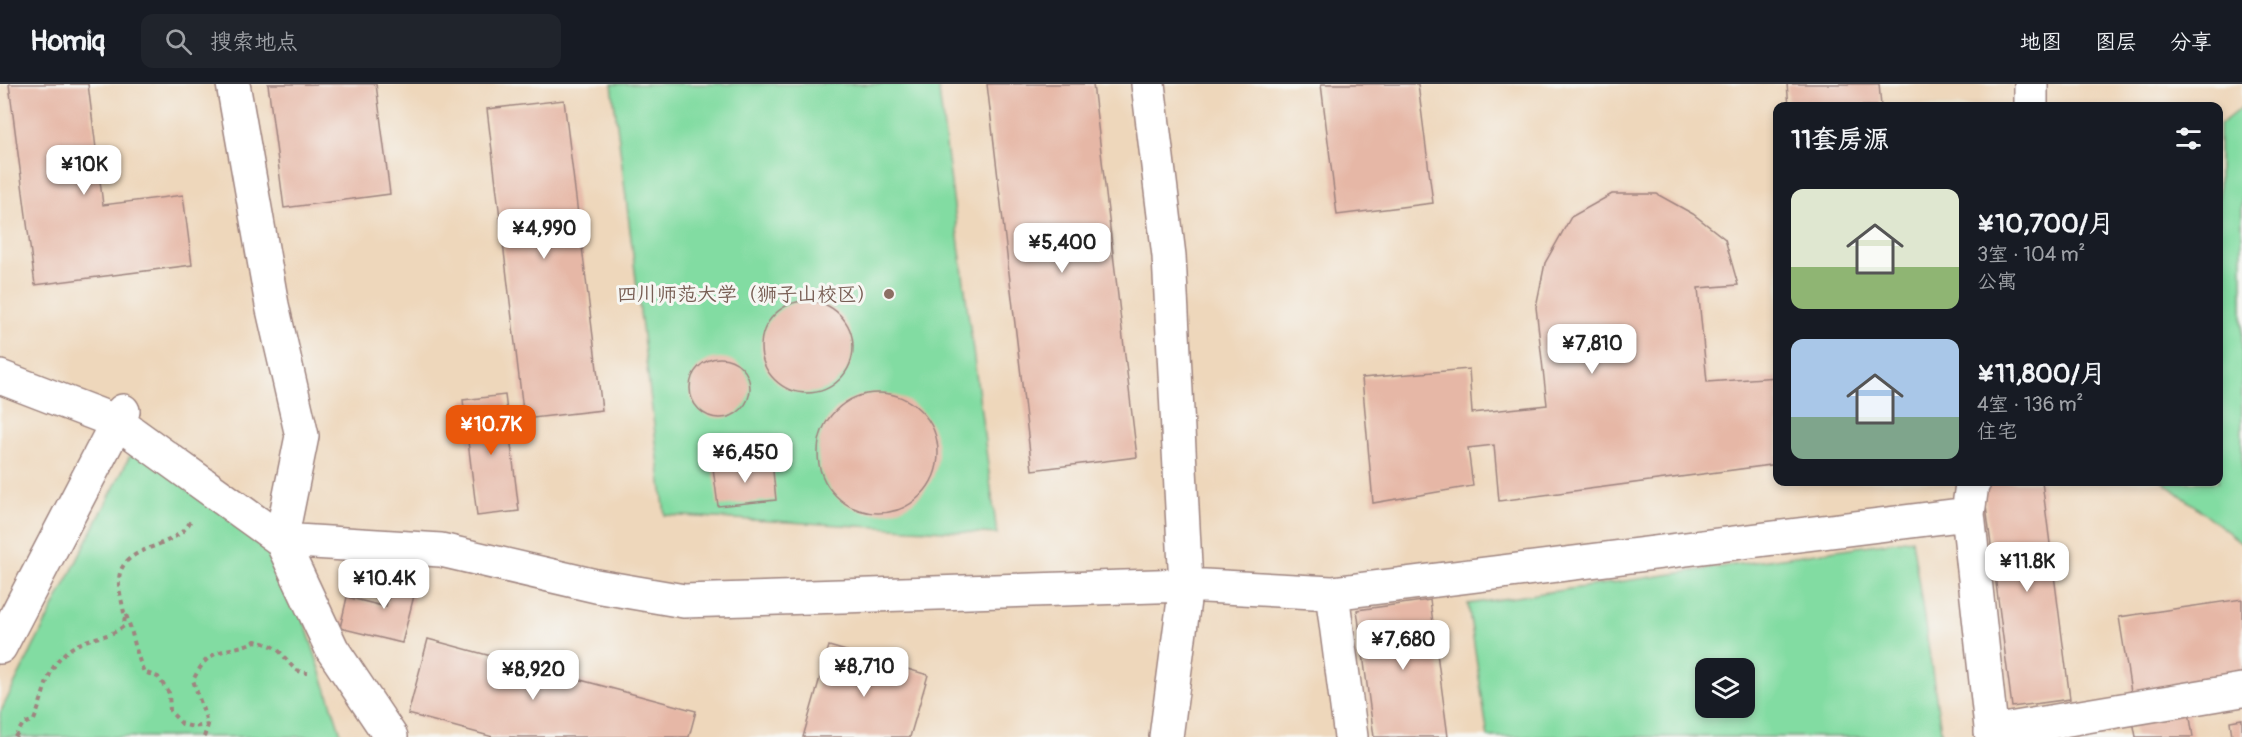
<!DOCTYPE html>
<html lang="zh">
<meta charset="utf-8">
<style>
body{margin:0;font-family:Pangolin,"LXGW WenKai TC",sans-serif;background:#20242c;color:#f1f3f6;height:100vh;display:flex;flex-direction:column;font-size:22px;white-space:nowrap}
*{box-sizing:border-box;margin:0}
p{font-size:20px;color:#9ea1a6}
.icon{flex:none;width:33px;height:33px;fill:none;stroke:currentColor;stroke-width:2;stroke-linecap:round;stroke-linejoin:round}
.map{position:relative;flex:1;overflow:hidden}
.drawer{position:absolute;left:1773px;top:18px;width:450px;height:384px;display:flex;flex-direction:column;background:#171b24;border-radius:12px;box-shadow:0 3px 9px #0003}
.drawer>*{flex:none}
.controls{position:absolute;left:1695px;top:574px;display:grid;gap:12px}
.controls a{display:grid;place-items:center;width:60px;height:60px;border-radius:12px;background:#171b24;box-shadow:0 3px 9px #0003;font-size:30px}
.price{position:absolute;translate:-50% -51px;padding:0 14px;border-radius:12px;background:#fff;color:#222;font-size:20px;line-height:39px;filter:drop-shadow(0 2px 3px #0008)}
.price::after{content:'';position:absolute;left:50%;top:36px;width:18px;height:14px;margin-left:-9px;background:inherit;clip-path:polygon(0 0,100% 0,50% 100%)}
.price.current{background:#ea580c;color:#fff}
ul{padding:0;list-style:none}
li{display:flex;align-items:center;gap:18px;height:150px;padding:0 18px}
li span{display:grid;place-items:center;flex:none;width:168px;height:120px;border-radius:12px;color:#555}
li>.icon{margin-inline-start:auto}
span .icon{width:72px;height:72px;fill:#fffc;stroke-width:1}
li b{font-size:26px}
h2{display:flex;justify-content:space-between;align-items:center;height:72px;padding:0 18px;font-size:26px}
header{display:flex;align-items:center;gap:36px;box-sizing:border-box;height:84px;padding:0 30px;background:#171b24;border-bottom:2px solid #363941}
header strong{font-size:28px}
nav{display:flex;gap:33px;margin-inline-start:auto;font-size:21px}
.search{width:420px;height:54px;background:#20242c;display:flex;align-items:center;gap:15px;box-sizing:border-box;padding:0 21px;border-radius:12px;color:#9ea1a6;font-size:22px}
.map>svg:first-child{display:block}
.built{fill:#eed7bb;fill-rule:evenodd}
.green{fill:#82dca2;stroke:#667e66;stroke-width:1.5;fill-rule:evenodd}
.building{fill:#e6b7a6}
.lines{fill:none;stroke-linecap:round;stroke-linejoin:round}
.minor-casing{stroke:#9e847f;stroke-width:36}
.path{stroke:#9e847f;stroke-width:4;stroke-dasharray:4.5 4.5;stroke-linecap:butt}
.minor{stroke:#fff;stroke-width:33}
.education-dot{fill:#8d6e63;stroke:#f6f6f2;stroke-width:2}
.labels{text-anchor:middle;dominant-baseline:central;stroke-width:6;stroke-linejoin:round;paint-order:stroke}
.education-label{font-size:20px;fill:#785e54;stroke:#f6f6f2;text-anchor:end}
</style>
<header>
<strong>Homiq</strong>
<div class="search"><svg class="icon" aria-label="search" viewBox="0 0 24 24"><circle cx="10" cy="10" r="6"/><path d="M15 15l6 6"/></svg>搜索地点</div>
<nav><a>地图</a><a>图层</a><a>分享</a></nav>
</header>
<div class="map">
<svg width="2242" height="653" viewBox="0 0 2242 653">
<rect width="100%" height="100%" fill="#f6f6f2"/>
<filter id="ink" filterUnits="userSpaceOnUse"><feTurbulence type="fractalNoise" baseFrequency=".0167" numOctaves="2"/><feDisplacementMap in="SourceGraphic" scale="12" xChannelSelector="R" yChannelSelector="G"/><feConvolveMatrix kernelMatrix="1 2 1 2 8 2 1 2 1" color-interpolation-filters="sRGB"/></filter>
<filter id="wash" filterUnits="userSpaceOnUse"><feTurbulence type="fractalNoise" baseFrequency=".008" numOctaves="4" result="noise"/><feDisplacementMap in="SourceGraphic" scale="24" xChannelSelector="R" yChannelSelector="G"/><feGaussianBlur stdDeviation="1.35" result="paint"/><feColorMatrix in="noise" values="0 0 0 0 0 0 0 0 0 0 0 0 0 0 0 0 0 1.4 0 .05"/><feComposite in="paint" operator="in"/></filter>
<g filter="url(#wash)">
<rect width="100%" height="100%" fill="#f1e8d3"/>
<path class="built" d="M0 0H2242V653H0ZM1778 22H2218V398H1778ZM1706 585H1744V624H1706Z"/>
<path class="green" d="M612 0H938L997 450 665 431Z
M2242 23V459L2164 398H2218L2219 41Z
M146 340 277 453 342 653H0V629Z
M1912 455 1942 653H1488L1468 520ZM1706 585H1744V624H1706Z"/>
<g id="blocks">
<path class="building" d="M9 0H88L103 121 183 111 192 181 35 201Z
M268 0H376L390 110 284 124Z
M987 0H1093L1137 373 1032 386Z
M1321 0H1418L1433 119 1337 131Z
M1787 0H1879L1881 22H1789Z
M564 16 602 326 524 335 487 25Z
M1612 110H1657L1693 130 1725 155 1738 201 1698 204 1707 298 1778 293V380L1499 417 1494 361 1468 364 1473 402 1373 419 1362 294 1469 285 1472 329 1547 321 1536 223 1545 179 1571 133Z
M761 263a46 46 0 1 1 92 0a46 46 0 1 1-92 0Z
M690 304a30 30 0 1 1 60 0a30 30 0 1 1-60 0Z
M818 369a60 60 0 1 1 120 0a60 60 0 1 1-120 0Z
M505 311 519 427 477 432 463 316Z
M772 377 776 416 718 422 713 384Z
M1997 398H2042L2070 615 2012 623 1983 399Z
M395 482 420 488 402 559 340 544 347 513 386 523Z
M2242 515V591L2131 608 2119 533Z
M1430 516 1448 653H1374L1357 526Z
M428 555 696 627 689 653H493L408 630Z
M829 562 928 591 910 653H803Z
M2189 627 2193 653H2136L2133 637Z
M2242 635V653H2232L2230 637Z"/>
</g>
</g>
<g filter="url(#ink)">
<use href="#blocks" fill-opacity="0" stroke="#9e847f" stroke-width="1.5"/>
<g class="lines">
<g class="minor-casing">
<path id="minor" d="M233 0 272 221 302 352 281 456 441 466 596 502 684 517 1186 501 1332 509 1968 430
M1148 0 1169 172 1186 501 1166 653
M2031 22V0
M0 293 117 338 281 456 332 565 391 653
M1974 398 1972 400 1968 430 1992 653
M1332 509 1351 653
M0 563 123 327
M1991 648 2242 606"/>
</g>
<path class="path" d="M126 531C134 551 135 568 144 588L158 593 169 609 170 627 182 640 193 643 208 641
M15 653 23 640 34 636C47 606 46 574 81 559 98 551 107 555 124 542 127 524 114 504 121 486 132 459 179 465 192 434
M204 653 208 641 193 596C197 589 203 577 210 573 223 564 241 565 255 557 263 559 271 560 278 566 289 576 291 588 308 589"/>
<use href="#minor" class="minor"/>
</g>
</g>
<circle class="education-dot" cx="889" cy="210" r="6"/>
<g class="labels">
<g class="education-label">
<text x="877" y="210">四川师范大学（狮子山校区）</text>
</g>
</g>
</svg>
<div class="controls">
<a><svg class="icon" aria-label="layers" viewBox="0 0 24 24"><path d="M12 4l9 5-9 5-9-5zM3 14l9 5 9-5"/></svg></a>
</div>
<b class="price" style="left:84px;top:112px">¥10K</b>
<b class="price" style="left:544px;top:176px">¥4,990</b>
<b class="price" style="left:1062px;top:190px">¥5,400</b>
<b class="price" style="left:1592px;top:291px">¥7,810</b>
<b class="price current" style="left:491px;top:372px">¥10.7K</b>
<b class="price" style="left:745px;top:400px">¥6,450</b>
<b class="price" style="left:2027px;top:509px">¥11.8K</b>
<b class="price" style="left:384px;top:526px">¥10.4K</b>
<b class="price" style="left:1403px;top:587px">¥7,680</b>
<b class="price" style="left:864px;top:614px">¥8,710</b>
<b class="price" style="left:533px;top:617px">¥8,920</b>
<section class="drawer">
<h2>11套房源<svg class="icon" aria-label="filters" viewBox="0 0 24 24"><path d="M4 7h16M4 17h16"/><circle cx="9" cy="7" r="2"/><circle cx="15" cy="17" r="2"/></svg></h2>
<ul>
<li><span style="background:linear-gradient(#dfe7d0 65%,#8fb573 0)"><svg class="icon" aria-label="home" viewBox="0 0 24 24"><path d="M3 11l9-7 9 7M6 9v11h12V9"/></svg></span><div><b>¥10,700/月</b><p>3室 · 104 m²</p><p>公寓</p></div></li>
<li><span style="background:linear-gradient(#a9c7e8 65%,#7fa58c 0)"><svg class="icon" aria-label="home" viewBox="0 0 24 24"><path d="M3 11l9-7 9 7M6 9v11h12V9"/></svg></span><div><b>¥11,800/月</b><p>4室 · 136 m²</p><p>住宅</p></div></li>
</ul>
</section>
</div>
